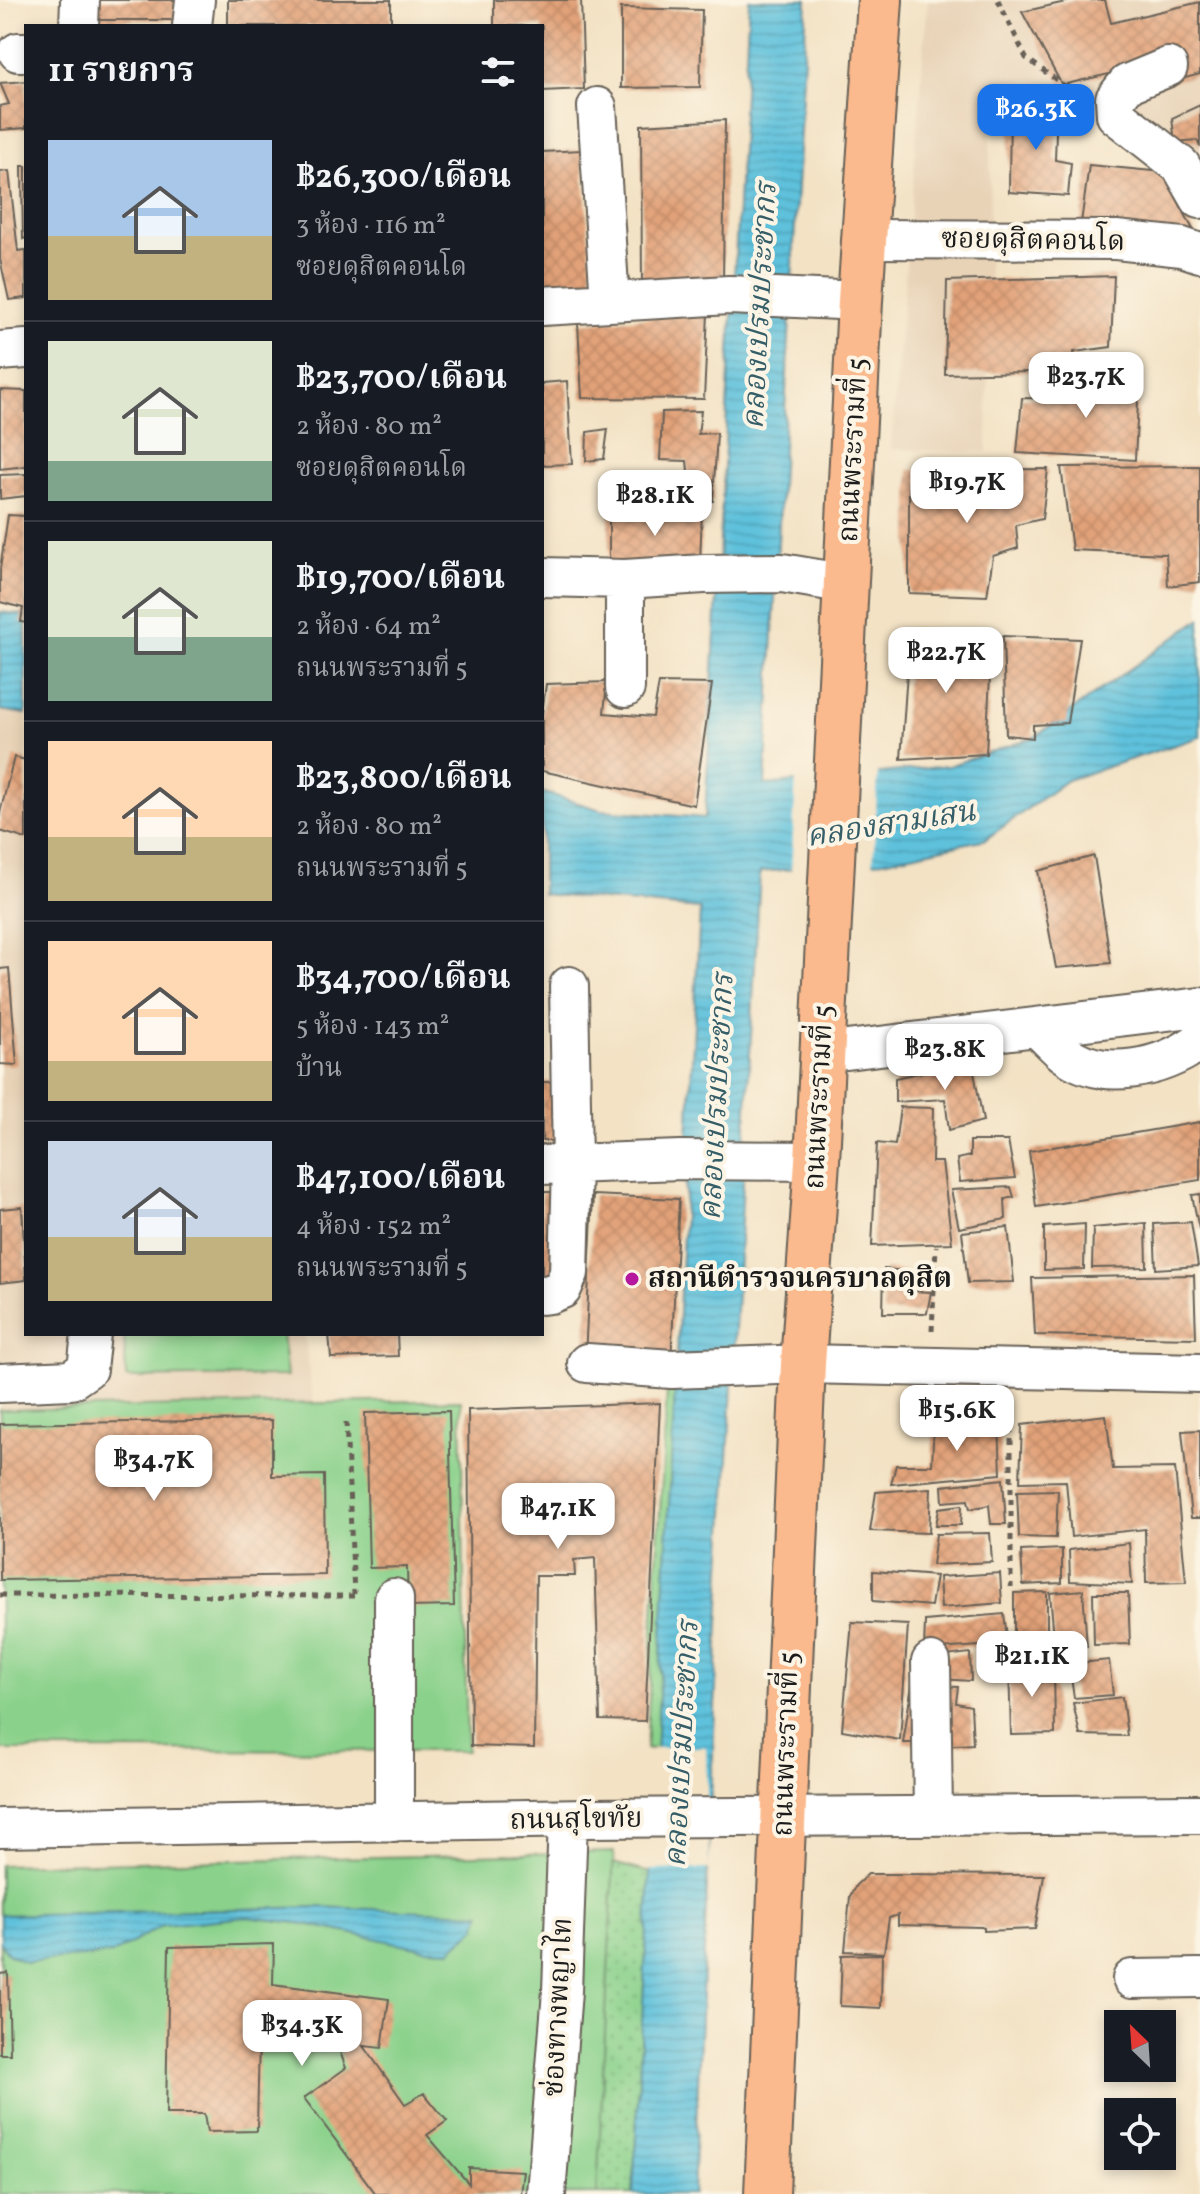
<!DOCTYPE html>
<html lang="th">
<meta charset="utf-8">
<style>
body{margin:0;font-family:Vollkorn,"Noto Serif Thai",serif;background:#20242c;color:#f1f3f6;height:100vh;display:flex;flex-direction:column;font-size:30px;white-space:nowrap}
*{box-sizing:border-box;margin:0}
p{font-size:26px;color:#9ea1a6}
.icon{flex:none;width:44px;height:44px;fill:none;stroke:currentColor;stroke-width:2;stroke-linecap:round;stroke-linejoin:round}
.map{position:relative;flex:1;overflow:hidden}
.panel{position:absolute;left:24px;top:24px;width:520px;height:1312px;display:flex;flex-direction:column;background:#171b24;border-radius:0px;box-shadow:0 4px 12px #0003}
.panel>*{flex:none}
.needle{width:52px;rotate:335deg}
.fabs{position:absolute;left:1104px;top:2010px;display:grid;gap:16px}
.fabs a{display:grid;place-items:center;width:72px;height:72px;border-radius:0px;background:#171b24;box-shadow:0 4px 12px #0003;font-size:40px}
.price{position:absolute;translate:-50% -68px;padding:0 18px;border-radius:16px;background:#fff;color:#222;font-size:26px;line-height:52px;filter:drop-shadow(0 2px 4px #0008)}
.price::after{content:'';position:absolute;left:50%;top:48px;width:24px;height:18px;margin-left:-12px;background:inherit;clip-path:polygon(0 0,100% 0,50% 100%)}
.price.selected{background:#1a73e8;color:#fff}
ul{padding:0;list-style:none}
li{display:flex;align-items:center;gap:24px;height:200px;padding:0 24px}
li+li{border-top:2px solid #363941}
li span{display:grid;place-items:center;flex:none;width:224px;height:160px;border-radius:0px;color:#555}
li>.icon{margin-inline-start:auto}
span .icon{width:96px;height:96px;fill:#fffc;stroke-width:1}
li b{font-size:34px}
h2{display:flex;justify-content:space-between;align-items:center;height:96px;padding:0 24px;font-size:34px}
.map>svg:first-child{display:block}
.built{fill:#e8d3b7}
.grass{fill:url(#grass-dots);stroke:#537654;stroke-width:2}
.garden{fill:#8ad18b;stroke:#537654;stroke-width:2}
.water{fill:url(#water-rules);stroke:#3d6e7c;stroke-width:2}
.pier{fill:#f3e2c4}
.building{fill:url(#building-cross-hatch)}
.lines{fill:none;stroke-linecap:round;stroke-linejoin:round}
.minor-casing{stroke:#676157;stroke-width:42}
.major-casing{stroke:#676157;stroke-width:48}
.path{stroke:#676157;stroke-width:5;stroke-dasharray:6 6;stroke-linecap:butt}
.minor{stroke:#fff;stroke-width:38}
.major{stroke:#fbba8d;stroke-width:44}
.poi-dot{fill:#b5179e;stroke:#fcf5e5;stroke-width:3}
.labels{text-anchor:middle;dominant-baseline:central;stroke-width:8;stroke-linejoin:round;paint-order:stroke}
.street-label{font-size:28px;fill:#1c1c1c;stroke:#fcf5e5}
.poi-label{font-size:28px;font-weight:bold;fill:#1c1c1c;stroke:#fcf5e5;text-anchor:start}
.water-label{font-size:30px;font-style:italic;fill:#365e69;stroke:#fcf5e5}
</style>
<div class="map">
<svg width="1200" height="2194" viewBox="0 0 1200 2194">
<defs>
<pattern id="grass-dots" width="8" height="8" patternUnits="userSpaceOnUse" patternTransform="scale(2)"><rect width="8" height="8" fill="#8ad18b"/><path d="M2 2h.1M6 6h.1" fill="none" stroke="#76b377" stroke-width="1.8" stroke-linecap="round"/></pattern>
<pattern id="water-rules" width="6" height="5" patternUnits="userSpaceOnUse" patternTransform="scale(2)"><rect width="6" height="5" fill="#5ec1dc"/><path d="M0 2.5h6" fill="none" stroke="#51a5bc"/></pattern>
<pattern id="building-cross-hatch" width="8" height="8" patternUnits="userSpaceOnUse" patternTransform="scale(2)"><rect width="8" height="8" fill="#e2a279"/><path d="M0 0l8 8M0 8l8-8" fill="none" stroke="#c18b68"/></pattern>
</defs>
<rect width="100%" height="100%" fill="#fcf5e5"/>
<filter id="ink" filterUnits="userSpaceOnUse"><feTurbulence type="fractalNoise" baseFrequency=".0125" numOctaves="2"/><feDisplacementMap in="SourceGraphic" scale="16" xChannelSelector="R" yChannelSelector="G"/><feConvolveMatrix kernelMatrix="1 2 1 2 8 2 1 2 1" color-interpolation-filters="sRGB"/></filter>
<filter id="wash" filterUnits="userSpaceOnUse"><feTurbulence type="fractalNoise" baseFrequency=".006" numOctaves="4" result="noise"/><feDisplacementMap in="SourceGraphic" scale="32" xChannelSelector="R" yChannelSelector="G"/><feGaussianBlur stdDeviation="1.8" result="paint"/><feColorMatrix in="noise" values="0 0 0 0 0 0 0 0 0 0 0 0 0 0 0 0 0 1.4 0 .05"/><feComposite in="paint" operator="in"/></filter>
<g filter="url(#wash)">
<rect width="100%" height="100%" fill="#f3e2c4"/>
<path class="built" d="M928 0H1200V179L1165 143 1094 97 1033 80 991 83 987 452 891 449Z
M0 710 26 714V1334H305L313 1403 0 1410Z"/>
<path class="grass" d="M613 1863 651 1873 633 2194H597Z"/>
<path class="garden" d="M124 1334H282L287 1376 126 1378Z
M667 1391 676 1392 657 1748 646 1749Z
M461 1400 467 1751 0 1750V1410Z
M614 1852 597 2194H0V1865Z"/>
<path class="water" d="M749 0H807L765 785 948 766 1033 738 1200 619V737L1067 780 986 839 883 861 760 872 718 1642 693 2194H633L700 909 542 894V792L601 810 705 818Z
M0 612 26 615V714L0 710Z
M316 1907 481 1913 476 1928 451 1950 426 1949 306 1924 247 1917 163 1925 112 1954 26 1962 9 1954 0 1943V1915Z"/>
<path class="pier" d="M878 771 873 866 791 873 796 778Z
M706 1747 709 1869 647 1870 653 1748Z"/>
<g id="blocks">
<path class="building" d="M98 0H177L176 20H98Z
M228 0H391V26H228Z
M494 0H581L584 89 542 91V26H494Z
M1074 0H1105L1111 23 1200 2V74L1135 92 1113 73 1062 85 1022 12Z
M621 8 702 10 700 87 621 88Z
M26 81V128L0 130V106L9 104 0 83Z
M1010 103 1057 105 1055 160 1071 163 1068 196 1009 192Z
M1200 105V147L1197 140 1175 142 1172 118Z
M725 120 723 283 642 286 641 125Z
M582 150 593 288 542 292V152Z
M1089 165 1163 172 1197 237 1080 230Z
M22 166H26V238L23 239Z
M9 171 18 251 26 250V298L9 300 0 259V172Z
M1114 276 1111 347 1074 352 1076 371 945 374 947 281Z
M708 313 704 399 582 398 578 323Z
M1099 362H1140L1135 460 1017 453 1022 398 1103 400Z
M567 381 572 464 542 465V383Z
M0 390 26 391V466L0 469Z
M701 411 698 434 717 433 713 501 661 503V484L689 481 687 461 660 460 662 412Z
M608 429 604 459 586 461 587 432Z
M1200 466V582L1168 586 1166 554 1072 550 1061 467Z
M1048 469 1042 519 1016 525 1018 548 993 556 987 596 909 593V470Z
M26 474V496L0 499V475Z
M702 509 700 564 609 566V513Z
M8 515 26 516V623L21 622 23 608 0 602V569Z
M910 628 992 637 986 754 901 759Z
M1003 636 1080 639 1067 723 1033 725V738L1006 735Z
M607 682 604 713 653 717 659 683 712 684 694 805 542 771V714L546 684Z
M14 757 26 760V839L0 831V813Z
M1094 856 1111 963 1056 968 1038 871Z
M9 968 17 1065 0 1064V969Z
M972 1061 983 1121 949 1130 945 1099 895 1102V1078Z
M542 1082H552L555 1141H542Z
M900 1107 933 1108 932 1162H942L952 1243 872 1246 877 1143 895 1145Z
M1200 1122V1180L1036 1207 1029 1151Z
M970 1141H1008L1015 1178 960 1182 957 1159 970 1156Z
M1011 1187 1014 1197 1005 1199 1006 1219 959 1228 951 1190Z
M542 1192H552L555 1276H542Z
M1200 1194V1229H1199L1192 1195Z
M593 1195 679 1199 671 1362 585 1358Z
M22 1207 26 1280 0 1283V1209Z
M1191 1222 1198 1266 1156 1269 1154 1224Z
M1146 1223 1147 1267 1092 1268 1093 1228Z
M1085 1224 1084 1269 1044 1270V1227Z
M1008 1227 1014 1282 968 1283 962 1232Z
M884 1269 907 1271 909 1291 931 1292 927 1313H883Z
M1194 1275 1196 1338 1035 1335 1032 1278Z
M329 1334H397L398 1356 331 1358Z
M660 1403 645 1721 600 1720 595 1558 574 1560 575 1576H536L534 1748 471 1746 468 1410Z
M449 1411 454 1606 408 1607 407 1567 369 1568 365 1413Z
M1106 1415 1113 1469 1175 1468 1186 1582 1146 1583 1145 1529 1071 1537 1066 1481 1020 1482 1022 1425Z
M934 1419 999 1423 1001 1474 891 1484 896 1465H932Z
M272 1420V1476L324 1475 325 1575 0 1580V1424Z
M1200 1430V1518H1191L1182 1431Z
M1003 1479 1006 1524H991L989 1505 970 1509 968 1500 943 1502 942 1486Z
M931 1488 929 1533 870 1531 876 1492Z
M1058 1490 1056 1538 1019 1537 1017 1491Z
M962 1505 961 1525H936L939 1508Z
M990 1533 992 1562 932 1565 936 1534Z
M1129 1543 1132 1584 1070 1581 1069 1550Z
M1062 1549V1583L1023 1585 1021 1551Z
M873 1571 936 1576 931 1606 873 1601Z
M1000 1573 1002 1603 941 1608 939 1577Z
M1083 1590 1087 1646 1055 1649 1050 1593Z
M1047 1592V1659L1014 1661V1593Z
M1093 1593H1128L1130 1644 1094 1645Z
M1004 1614 1008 1644 924 1650 925 1621Z
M852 1622 908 1625 900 1740 842 1730Z
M970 1653 971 1681 940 1679 937 1657Z
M1109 1660 1113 1695 1074 1698 1069 1664Z
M1054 1664 1055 1734 1011 1735 1009 1665Z
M912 1684H928V1743H903Z
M941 1686 958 1687 956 1703 971 1706 973 1744 942 1746Z
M1122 1697 1127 1736 1080 1735 1073 1703Z
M868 1874H896L1044 1875 1035 1929 984 1931V1928L981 1927 898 1925V1915L889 1918 884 1953 845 1951 850 1896 856 1885Z
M274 1944 273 1984 389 1999 382 2048 364 2046 405 2104 424 2093 447 2121 427 2135 469 2184V2168L523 2171 520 2194H376L304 2098 346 2068 337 2044 259 2036 257 2131 207 2132 204 2114H166L169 1947Z
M882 1954 881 2008 840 2006 842 1955Z
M8 1973 10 2054H0V1974Z"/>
</g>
</g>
<g filter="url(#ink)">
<use href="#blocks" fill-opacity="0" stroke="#676157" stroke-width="2"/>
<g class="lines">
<g class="minor-casing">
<path id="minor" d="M79 26 80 0
M192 26 195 0
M18 52H26
M1168 67 1127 84 1115 99 1116 115 1181 166 1200 199
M597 107 610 301
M865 239 1116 240 1182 247 1200 253
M542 306 729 295 860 301
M0 351 26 349
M542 577 625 579 704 574 782 573 847 584
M625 688V579
M1036 1027C1046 1035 1054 1045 1064 1053 1104 1083 1163 1068 1200 1041
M822 1053 1200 1007
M542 1165 680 1160 817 1161
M542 1295 550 1294 562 1289 569 1273 572 1164 569 986
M587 1363 672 1369 803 1364 1200 1373
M0 1383 71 1380 87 1369 91 1334
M931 1662 933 1816
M394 1822V1598
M0 1828 588 1818 1200 1814
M1132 1979 1200 1978
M546 2194 562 1991 568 1819"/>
</g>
<g class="major-casing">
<path id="major" d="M767 2194 803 1364 817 1161 860 301 880 0"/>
</g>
<path class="path" d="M998 0 1026 58 1080 97
M932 1331 936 1246
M1011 1403V1587
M346 1422 354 1594
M0 1595 358 1596"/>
<use href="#minor" class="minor"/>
<use href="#major" class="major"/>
</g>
</g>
<circle class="poi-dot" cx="632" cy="1279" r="8"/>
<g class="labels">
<g class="street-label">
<text transform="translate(1033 241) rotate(1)">ซอยดุสิตคอนโด</text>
<text transform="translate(854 450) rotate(-87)">ถนนพระรามที่ 5</text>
<text transform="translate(820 1097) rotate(-87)">ถนนพระรามที่ 5</text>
<text transform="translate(787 1744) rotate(-88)">ถนนพระรามที่ 5</text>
<text transform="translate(576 1820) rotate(-1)">ถนนสุโขทัย</text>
<text transform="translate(559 2007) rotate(-87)">ช่องทางพญาไท</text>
</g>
<g class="poi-label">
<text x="648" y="1279">สถานีตำรวจนครบาลดุสิต</text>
</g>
<g class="water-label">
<text transform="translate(761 306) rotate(-87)">คลองเปรมประชากร</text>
<text transform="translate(891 825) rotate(-9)">คลองสามเสน</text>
<text transform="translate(718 1097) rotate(-87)">คลองเปรมประชากร</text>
<text transform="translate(683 1744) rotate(-87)">คลองเปรมประชากร</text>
</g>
</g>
</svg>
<div class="fabs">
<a><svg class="needle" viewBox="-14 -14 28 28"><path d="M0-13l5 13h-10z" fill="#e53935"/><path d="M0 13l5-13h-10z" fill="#9ea1a6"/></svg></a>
<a><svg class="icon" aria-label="locate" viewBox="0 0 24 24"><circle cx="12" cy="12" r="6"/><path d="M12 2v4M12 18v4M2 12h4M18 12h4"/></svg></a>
</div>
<b class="price selected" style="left:1036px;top:152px">฿26.3K</b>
<b class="price" style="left:1086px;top:420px">฿23.7K</b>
<b class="price" style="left:967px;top:525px">฿19.7K</b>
<b class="price" style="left:655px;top:538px">฿28.1K</b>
<b class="price" style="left:946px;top:695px">฿22.7K</b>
<b class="price" style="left:945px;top:1092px">฿23.8K</b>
<b class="price" style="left:957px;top:1453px">฿15.6K</b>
<b class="price" style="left:154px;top:1503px">฿34.7K</b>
<b class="price" style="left:558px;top:1551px">฿47.1K</b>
<b class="price" style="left:1032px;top:1699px">฿21.1K</b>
<b class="price" style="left:302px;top:2068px">฿34.3K</b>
<section class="panel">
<h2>11 รายการ<svg class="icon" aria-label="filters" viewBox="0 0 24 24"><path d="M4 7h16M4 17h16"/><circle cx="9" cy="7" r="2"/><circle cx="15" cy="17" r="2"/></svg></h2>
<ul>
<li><span style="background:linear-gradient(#a9c7e8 60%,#c2b280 0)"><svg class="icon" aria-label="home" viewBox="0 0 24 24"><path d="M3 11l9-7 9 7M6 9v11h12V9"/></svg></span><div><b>฿26,300/เดือน</b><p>3 ห้อง · 116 m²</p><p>ซอยดุสิตคอนโด</p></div></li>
<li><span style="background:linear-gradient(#dfe7d0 75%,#7fa58c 0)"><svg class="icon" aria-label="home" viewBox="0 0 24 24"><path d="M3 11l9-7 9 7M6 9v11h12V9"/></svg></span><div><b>฿23,700/เดือน</b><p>2 ห้อง · 80 m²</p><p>ซอยดุสิตคอนโด</p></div></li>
<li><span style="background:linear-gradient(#dfe7d0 60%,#7fa58c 0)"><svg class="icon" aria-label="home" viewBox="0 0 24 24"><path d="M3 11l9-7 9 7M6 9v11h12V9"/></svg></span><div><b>฿19,700/เดือน</b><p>2 ห้อง · 64 m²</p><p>ถนนพระรามที่ 5</p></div></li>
<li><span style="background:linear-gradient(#ffd9b3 60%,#c2b280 0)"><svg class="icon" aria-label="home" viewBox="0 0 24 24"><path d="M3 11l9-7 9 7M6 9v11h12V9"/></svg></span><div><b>฿23,800/เดือน</b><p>2 ห้อง · 80 m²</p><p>ถนนพระรามที่ 5</p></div></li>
<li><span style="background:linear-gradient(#ffd9b3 75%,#c2b280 0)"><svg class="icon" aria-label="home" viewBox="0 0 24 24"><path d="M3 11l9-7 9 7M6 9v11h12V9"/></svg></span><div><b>฿34,700/เดือน</b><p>5 ห้อง · 143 m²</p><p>บ้าน</p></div></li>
<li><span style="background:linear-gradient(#c9d6e8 60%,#c2b280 0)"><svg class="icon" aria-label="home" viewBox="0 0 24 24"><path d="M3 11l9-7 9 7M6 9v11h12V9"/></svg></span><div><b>฿47,100/เดือน</b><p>4 ห้อง · 152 m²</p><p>ถนนพระรามที่ 5</p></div></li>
</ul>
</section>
</div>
